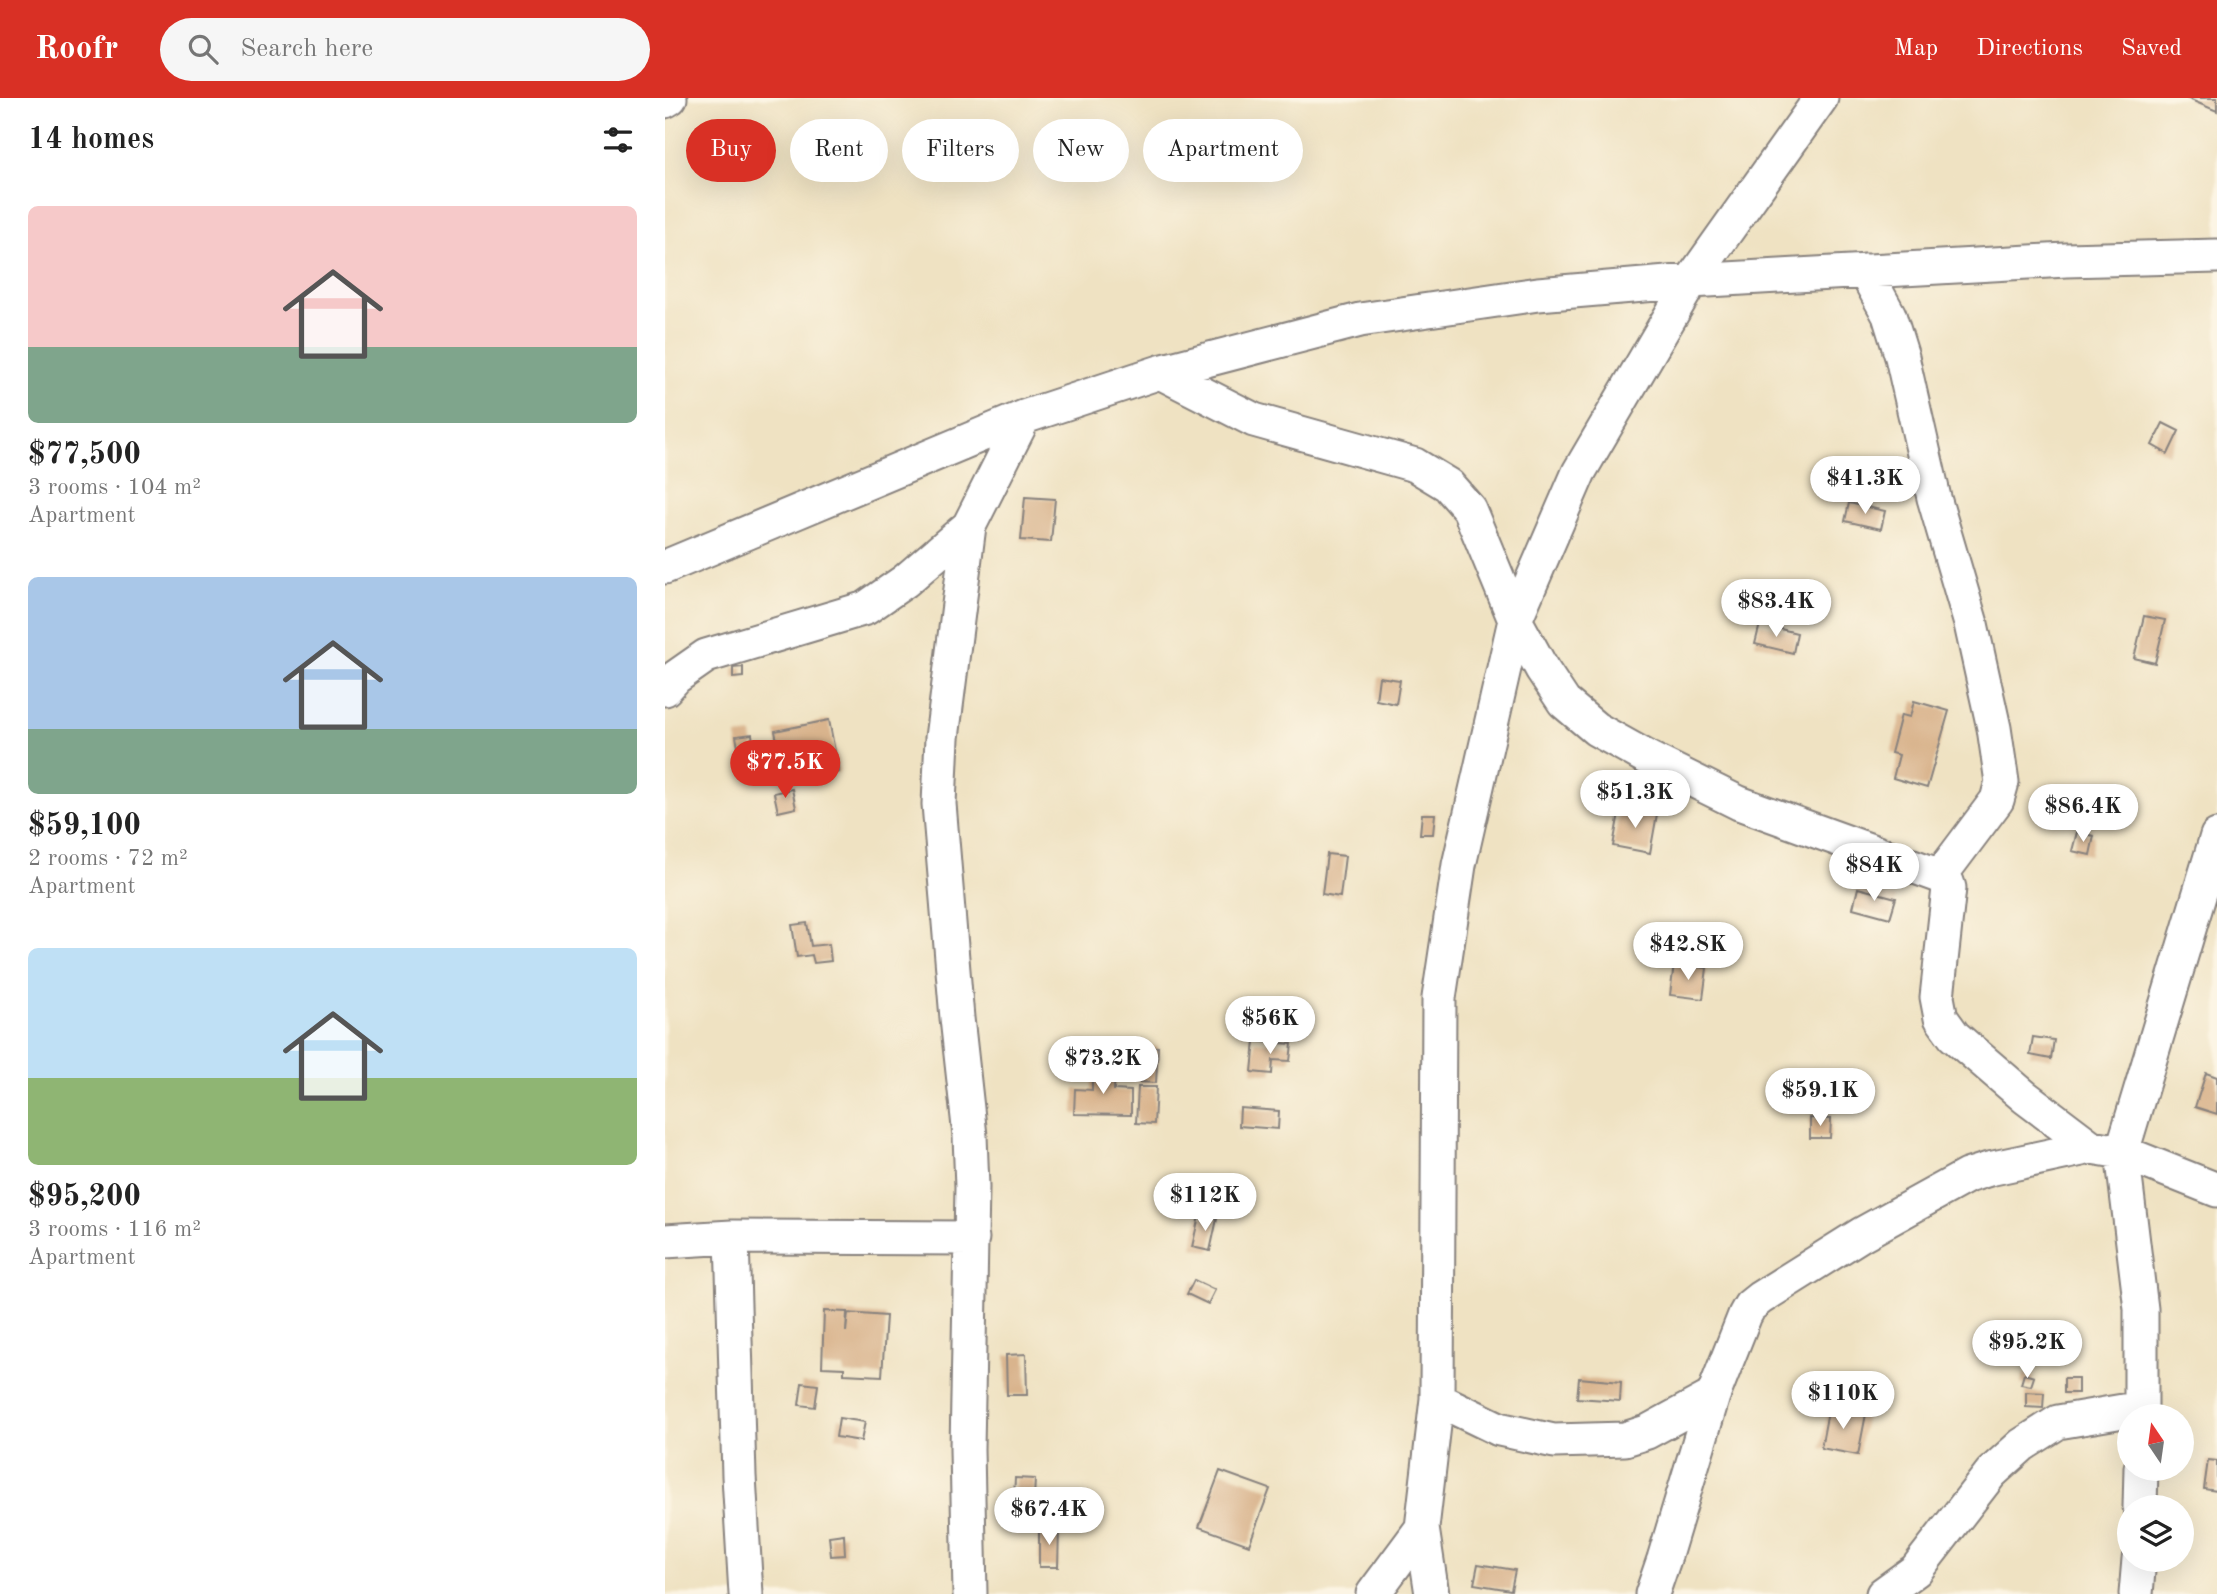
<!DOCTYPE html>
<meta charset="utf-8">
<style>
body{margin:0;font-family:"Old Standard TT",serif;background:#f6f6f6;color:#222;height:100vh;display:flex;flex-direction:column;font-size:26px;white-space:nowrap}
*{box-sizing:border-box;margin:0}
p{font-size:23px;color:#767676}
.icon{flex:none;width:38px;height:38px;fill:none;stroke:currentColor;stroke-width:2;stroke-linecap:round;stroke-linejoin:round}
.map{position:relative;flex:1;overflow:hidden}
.drawer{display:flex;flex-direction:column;background:#fff;width:665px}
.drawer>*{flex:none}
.top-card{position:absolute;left:21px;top:21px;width:665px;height:63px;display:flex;gap:14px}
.needle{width:46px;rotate:347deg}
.controls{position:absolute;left:1452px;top:1306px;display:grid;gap:14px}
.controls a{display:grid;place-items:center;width:77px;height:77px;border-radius:50%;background:#fff;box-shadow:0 7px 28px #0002;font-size:35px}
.price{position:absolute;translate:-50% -60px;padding:0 16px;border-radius:24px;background:#fff;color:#222;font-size:23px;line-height:46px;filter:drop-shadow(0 2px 4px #0008)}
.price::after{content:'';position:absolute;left:50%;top:42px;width:21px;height:16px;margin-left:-10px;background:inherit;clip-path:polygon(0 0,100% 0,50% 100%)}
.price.active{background:#d93025;color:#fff}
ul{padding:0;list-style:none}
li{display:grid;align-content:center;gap:14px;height:371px;padding:0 28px}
li span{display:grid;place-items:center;height:217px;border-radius:10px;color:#555}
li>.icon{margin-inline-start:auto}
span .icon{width:126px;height:126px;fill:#fffc;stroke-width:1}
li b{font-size:30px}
h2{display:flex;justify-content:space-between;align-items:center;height:84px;padding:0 28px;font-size:30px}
.chip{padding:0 24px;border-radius:32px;background:#fff;box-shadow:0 7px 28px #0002;font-size:24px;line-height:63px}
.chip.active{background:#d93025;color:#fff}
header{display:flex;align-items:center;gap:42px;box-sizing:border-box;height:98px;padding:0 35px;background:#d93025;color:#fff}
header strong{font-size:33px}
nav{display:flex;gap:38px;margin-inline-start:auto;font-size:24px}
.search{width:490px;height:63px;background:#f6f6f6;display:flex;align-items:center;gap:18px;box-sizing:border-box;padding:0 24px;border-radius:38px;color:#767676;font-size:26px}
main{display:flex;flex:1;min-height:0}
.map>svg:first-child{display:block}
.building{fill:#d9b48d}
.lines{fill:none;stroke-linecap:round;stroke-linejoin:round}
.minor-casing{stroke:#88827e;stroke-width:37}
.minor{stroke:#fff;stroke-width:33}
</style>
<header>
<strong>Roofr</strong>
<div class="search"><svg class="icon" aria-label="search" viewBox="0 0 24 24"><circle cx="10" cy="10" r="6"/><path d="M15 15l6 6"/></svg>Search here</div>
<nav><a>Map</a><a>Directions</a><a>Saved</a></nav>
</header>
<main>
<section class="drawer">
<h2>14 homes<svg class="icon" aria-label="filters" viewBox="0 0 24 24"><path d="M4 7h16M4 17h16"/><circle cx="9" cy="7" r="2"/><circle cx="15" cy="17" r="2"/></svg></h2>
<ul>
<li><span style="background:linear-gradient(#f6c9c9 65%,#7fa58c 0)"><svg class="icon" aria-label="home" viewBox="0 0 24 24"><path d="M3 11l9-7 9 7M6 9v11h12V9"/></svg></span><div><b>$77,500</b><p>3 rooms · 104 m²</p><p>Apartment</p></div></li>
<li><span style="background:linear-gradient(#a9c7e8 70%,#7fa58c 0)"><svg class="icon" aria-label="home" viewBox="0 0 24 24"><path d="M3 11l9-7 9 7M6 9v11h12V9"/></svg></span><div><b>$59,100</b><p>2 rooms · 72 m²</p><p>Apartment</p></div></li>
<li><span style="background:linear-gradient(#bfe0f5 60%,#8fb573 0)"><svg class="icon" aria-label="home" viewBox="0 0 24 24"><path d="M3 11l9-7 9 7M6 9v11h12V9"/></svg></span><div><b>$95,200</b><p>3 rooms · 116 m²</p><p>Apartment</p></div></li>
</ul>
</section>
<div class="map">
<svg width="1552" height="1496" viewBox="0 0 1552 1496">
<rect width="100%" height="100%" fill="#fcf5e5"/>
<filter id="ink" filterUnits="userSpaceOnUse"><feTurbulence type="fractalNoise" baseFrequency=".0143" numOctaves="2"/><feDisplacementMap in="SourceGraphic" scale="14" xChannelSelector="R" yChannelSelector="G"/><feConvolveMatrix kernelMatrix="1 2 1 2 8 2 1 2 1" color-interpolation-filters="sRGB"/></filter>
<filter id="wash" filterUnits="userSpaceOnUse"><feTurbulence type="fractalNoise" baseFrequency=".00686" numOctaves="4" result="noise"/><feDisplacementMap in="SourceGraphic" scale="28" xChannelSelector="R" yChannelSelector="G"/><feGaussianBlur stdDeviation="1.57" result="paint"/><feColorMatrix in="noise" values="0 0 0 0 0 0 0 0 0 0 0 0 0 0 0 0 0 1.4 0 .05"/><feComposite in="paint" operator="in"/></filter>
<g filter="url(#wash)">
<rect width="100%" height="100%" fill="#efe2c2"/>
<g id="blocks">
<path class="building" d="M1521 0H1552V13Z
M1498 325 1514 333 1503 356 1487 347Z
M360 399 390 401 386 444 356 442Z
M1184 405 1220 413 1216 431 1180 423Z
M1479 518 1500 522 1490 565 1469 560Z
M1095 526 1132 535 1128 555 1090 546Z
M78 569V579L68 580V570Z
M714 579 735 582 731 606 711 602Z
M1249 603 1284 613 1262 690 1228 680 1234 657 1226 655 1236 617 1245 619Z
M164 622 174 674 120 685 110 633Z
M87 636 89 653 74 655 71 638Z
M127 691 131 710 113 714 109 695Z
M955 709 992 716 985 755 948 748Z
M757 716H770L768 736H755Z
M1412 734 1429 738 1425 757 1407 753Z
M662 756 680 758 675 799 657 796Z
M1193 790 1231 800 1225 820 1188 810Z
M142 825 146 848 164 846 166 863 149 865 147 857 132 859 127 827Z
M1009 866 1042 870 1038 901 1005 897Z
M1368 939 1389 942 1386 961 1365 957Z
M590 943 627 946 625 963 608 962 607 976 587 974Z
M475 948 493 949 491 985 473 984Z
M427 970 450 971 449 992 466 993V1017L409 1016 410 991 427 992Z
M1541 975 1552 979V1016L1530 1009Z
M473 989H491L489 1026 471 1025Z
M575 1010 614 1013 613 1031 574 1028Z
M1145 1020 1166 1021 1165 1040H1145Z
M534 1118 552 1121 545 1153 527 1149Z
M529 1182 550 1192 543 1206 522 1196Z
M159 1213 182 1214 181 1234 183 1215 221 1218 217 1278 179 1276V1270L157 1269Z
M361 1256 362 1297H342L341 1257Z
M1359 1276 1369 1279 1366 1288 1356 1286Z
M914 1280 956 1284 955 1303 912 1300Z
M1399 1280H1413V1295H1399Z
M137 1285 153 1287 150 1309 134 1307Z
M1361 1294 1379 1295 1378 1310 1361 1309Z
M1164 1308 1201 1316 1193 1357 1156 1350Z
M174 1320 200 1324 196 1343 171 1339Z
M1543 1362 1552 1363V1393L1539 1391Z
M555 1373 605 1391 584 1447 534 1429Z
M350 1380 370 1381 368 1418 348 1417Z
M374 1428 394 1429 393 1469H374Z
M179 1436 180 1457 166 1458 164 1438Z
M813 1466 850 1472 846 1492 809 1486Z"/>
</g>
</g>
<g filter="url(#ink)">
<use href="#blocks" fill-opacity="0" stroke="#88827e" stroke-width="2"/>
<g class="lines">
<g class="minor-casing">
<path id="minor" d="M0 3 5 0
M1200 173 1224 217 1237 259 1269 400 1306 526 1329 630 1337 684 1332 702 1275 778
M495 274 589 322 750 367 783 387 804 411 850 522 877 571 899 604 931 631 983 660 1074 705 1275 778 1282 784 1284 790 1272 899 1276 920 1289 938 1360 999 1426 1049
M0 469 359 319 495 274 695 222 873 196 1026 183 1401 162 1552 158
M0 591 11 579 41 558 201 510 240 483 304 428
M67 1139 74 1378 81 1496
M0 1143 67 1139 307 1140
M772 1301 834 1331 889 1343 960 1341 982 1334 1048 1298
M1476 1318V1211L1457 1054 1552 738
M1475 1409 1476 1370
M757 1430 767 1496
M305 1496 302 1351 307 1089 305 1038 292 920 274 706 277 640 304 428 359 319
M708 1496 757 1430 772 1301 774 900 794 767 850 522 914 374 1026 183 1156 0
M987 1496 999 1461 1048 1298 1080 1217 1085 1208 1095 1200 1197 1136 1302 1078 1324 1071 1426 1049 1457 1054 1552 1092
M1218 1496 1251 1472 1326 1375 1357 1347 1393 1324 1476 1310
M1471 1496 1474 1461"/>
</g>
<use href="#minor" class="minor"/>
</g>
</g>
</svg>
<div class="controls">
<a><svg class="needle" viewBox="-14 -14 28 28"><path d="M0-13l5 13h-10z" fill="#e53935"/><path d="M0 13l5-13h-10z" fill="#767676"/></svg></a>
<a><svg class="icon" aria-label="layers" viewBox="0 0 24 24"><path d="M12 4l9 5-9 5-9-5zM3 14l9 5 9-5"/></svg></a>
</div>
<b class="price" style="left:1200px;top:418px">$41.3K</b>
<b class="price" style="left:1111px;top:541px">$83.4K</b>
<b class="price active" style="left:120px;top:702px">$77.5K</b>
<b class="price" style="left:970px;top:732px">$51.3K</b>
<b class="price" style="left:1418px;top:746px">$86.4K</b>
<b class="price" style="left:1209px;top:805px">$84K</b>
<b class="price" style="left:1023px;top:884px">$42.8K</b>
<b class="price" style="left:605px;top:958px">$56K</b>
<b class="price" style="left:438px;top:998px">$73.2K</b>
<b class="price" style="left:1155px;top:1030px">$59.1K</b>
<b class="price" style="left:540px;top:1135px">$112K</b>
<b class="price" style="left:1362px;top:1282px">$95.2K</b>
<b class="price" style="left:1178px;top:1333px">$110K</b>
<b class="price" style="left:384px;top:1449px">$67.4K</b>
<div class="top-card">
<a class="chip active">Buy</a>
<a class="chip">Rent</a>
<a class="chip">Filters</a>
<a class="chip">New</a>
<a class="chip">Apartment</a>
</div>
</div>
</main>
